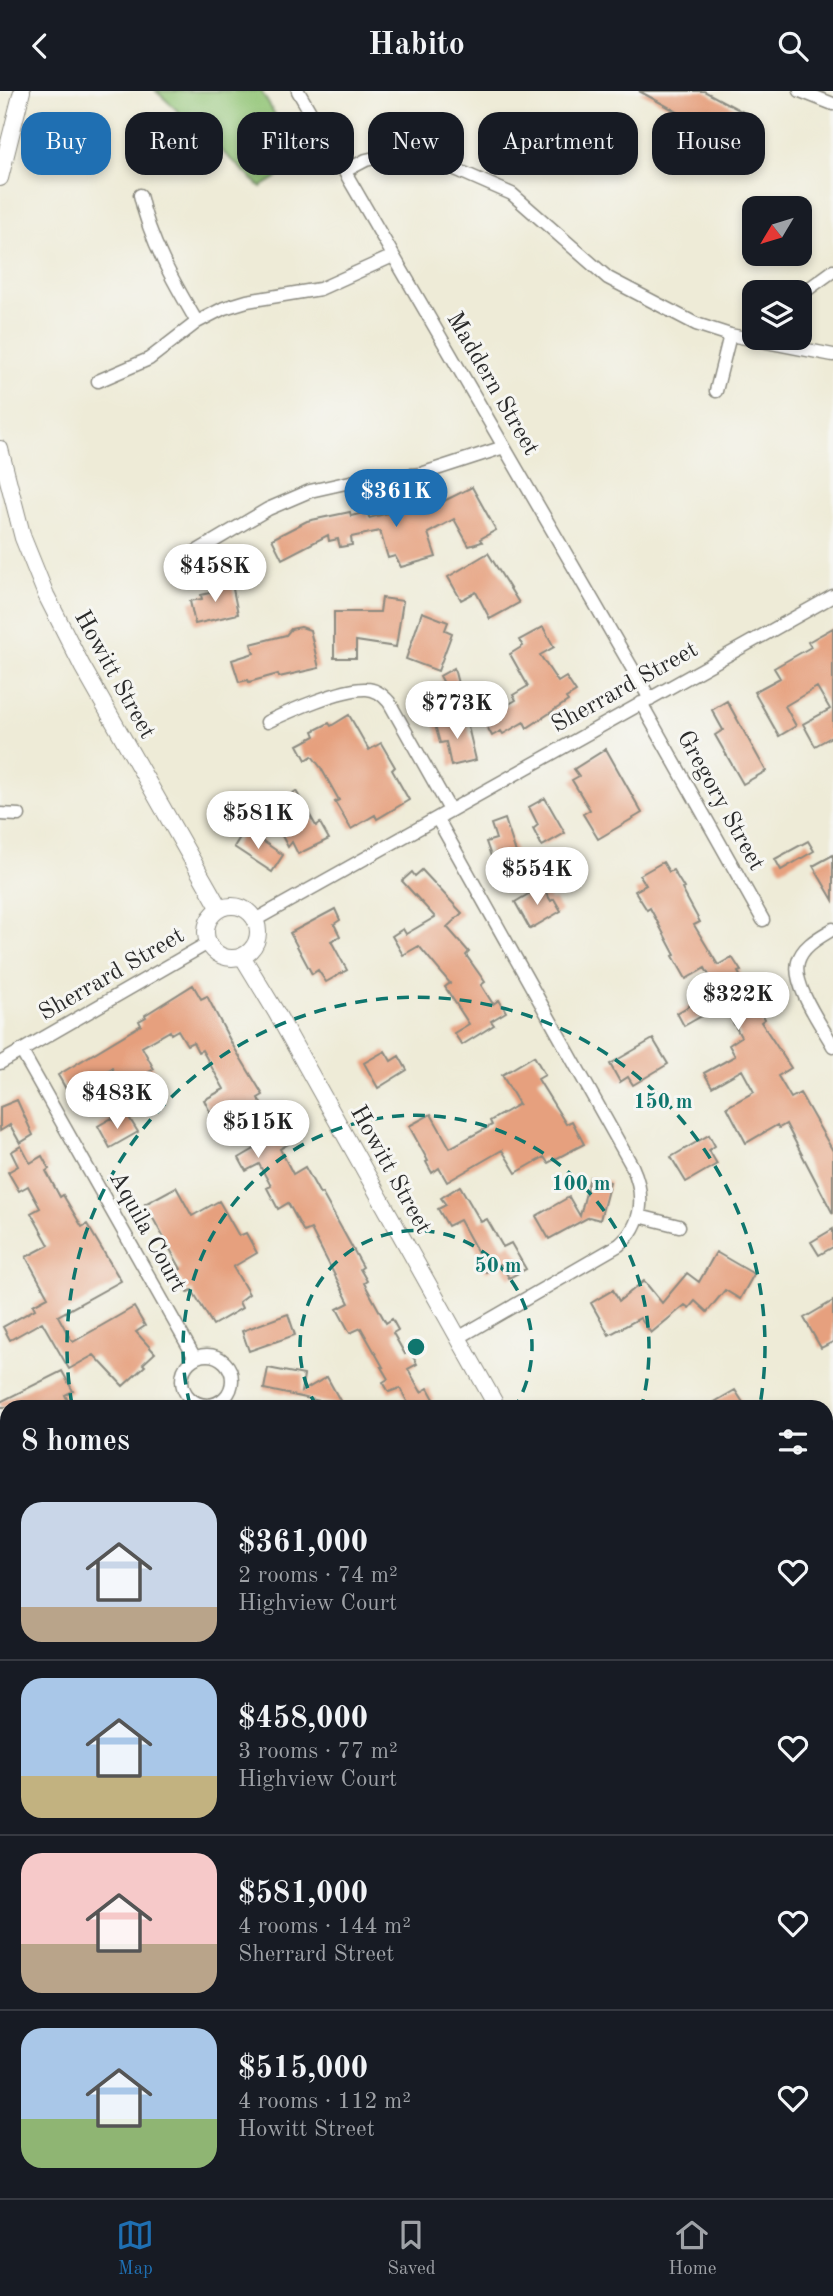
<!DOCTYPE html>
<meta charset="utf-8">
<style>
body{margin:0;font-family:"Old Standard TT",serif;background:#20242c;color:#f1f3f6;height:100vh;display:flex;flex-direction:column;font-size:26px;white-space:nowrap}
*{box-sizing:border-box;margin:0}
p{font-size:23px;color:#9ea1a6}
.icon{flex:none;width:38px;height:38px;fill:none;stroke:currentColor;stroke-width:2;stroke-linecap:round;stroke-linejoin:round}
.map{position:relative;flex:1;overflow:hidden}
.sheet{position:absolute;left:0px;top:1309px;width:833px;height:798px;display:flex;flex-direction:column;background:#171b24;border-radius:21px 21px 0 0;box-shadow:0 4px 10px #0003}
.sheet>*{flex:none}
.guide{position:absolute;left:21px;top:21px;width:791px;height:63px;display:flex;gap:14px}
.needle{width:46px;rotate:232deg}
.tools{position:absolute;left:742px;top:105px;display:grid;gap:14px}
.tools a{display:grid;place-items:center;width:70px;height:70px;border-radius:14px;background:#171b24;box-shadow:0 4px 10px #0003;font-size:35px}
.price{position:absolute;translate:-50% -60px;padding:0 16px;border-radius:24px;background:#fff;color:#222;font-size:23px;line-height:46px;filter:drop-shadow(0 2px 4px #0008)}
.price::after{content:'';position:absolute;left:50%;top:42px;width:21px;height:16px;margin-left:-10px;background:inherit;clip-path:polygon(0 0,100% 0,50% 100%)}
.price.on{background:#1f6fb2;color:#fff}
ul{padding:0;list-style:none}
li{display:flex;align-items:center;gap:21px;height:175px;padding:0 21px}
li+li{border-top:2px solid #363941}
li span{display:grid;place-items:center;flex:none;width:196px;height:140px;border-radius:21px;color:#555}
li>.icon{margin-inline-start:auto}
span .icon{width:84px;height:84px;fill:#fffc;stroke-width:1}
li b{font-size:30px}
h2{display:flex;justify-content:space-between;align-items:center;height:84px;padding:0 21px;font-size:30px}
.pill{padding:0 24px;border-radius:21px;background:#171b24;box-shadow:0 4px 10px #0003;font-size:24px;line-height:63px}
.pill.on{background:#1f6fb2;color:#fff}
header{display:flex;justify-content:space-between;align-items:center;height:91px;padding:0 21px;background:#171b24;font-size:32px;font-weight:700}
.tab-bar{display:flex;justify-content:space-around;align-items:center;height:98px;border-top:2px solid #363941;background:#171b24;font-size:19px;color:#9ea1a6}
.tab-bar a{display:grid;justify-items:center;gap:4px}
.tab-bar .on{color:#1f6fb2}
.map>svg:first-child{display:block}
.green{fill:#91c475;stroke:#5e7850;stroke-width:2}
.building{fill:#e6a07e}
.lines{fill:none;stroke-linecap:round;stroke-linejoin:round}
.minor-casing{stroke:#8c8b81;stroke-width:15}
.tertiary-casing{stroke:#8c8b81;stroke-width:18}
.minor{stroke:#fff;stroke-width:12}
.tertiary{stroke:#fff;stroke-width:16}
.ring{fill:none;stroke:#0f766e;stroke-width:3.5;stroke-dasharray:12 9}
.labels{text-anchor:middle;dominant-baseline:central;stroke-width:6;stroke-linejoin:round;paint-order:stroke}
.street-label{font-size:24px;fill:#2b2b2b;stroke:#f6f6f2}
.centre{fill:#0f766e;stroke:#f6f6f2;stroke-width:3.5}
.ring-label{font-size:21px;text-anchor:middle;font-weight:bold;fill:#0f766e;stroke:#f6f6f2;stroke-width:6;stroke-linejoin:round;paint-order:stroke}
</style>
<header><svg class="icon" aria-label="back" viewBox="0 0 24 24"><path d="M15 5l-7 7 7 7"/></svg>Habito<svg class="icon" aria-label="search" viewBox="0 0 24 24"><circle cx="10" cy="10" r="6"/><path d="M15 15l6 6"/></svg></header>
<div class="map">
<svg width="833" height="2107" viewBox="0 0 833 2107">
<rect width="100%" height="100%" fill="#f6f6f2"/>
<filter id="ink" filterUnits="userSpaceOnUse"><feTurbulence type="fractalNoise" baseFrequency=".0143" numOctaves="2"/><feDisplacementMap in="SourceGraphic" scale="14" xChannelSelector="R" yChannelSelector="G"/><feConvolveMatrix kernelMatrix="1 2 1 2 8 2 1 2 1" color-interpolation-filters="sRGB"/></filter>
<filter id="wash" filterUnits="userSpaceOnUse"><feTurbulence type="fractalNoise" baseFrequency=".00686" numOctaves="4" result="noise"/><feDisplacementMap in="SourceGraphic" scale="28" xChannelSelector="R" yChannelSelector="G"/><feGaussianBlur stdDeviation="1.57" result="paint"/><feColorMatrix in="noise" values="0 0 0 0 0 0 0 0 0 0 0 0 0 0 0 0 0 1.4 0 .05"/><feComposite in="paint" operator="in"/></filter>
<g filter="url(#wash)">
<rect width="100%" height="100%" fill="#eeebd7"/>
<path class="green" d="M156 0H261L303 71 261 96Z
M713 2100H789L793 2107H701Z"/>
<g id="blocks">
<path class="building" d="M639 0H704L758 29 745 52 756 58 746 75 704 51 702 54 675 38 683 24Z
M472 396 496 439 480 448 482 451 469 455 454 428 428 442 436 466 401 476 395 465 388 467 380 440 351 446 352 454 340 456 338 448 329 450 328 444 282 468 272 448 307 430 350 421 351 425 368 421 369 427 416 415 417 419 425 416 426 419Z
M488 462 519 512 490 528 476 501 461 509 448 486Z
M231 488 238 523 195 533 190 510 202 508 201 504 218 500 216 492Z
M382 507 403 510 396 556 356 550V567H334V521H380Z
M422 521 448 531 445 539 452 542 438 580 406 568Z
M301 536 310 539 319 577 279 586 278 583 249 591 248 589 239 591 232 569 254 562 251 553 286 544 291 538Z
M543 536 554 556 540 564 558 591 566 586 576 601 566 607 568 610 527 637 524 631 503 643 501 640 492 645 483 628 516 609 513 604 528 595 510 563 523 555 519 549Z
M833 537V645L815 655 803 633 830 618 817 596 785 615 796 635 779 645 754 601 780 587 774 577 811 556 808 551Z
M454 577 465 621 462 623 455 610 443 617 433 600 445 594 440 585Z
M727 610 766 680 743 693 715 644 723 639 712 619Z
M349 624 369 659 381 652 395 676 392 679 409 709 377 728 375 724 351 738 335 711 339 709 321 677 312 665 306 669 298 654 315 645 313 640 329 632 331 635Z
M466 627 476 669 451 675 446 651 440 652 435 634Z
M606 658 642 722 598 748 583 723 590 719 572 689 579 685 574 678Z
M296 700 316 735 320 732 329 748 298 763 292 751 288 756 268 719Z
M545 707 565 742 542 755 533 738 538 734 529 716Z
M505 728 523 783 500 791 486 751 496 748 491 733Z
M245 738 283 764 272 781 234 756Z
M808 750 814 760 781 779 775 768Z
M833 764V809L813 775Z
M663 771 669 781 673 779 684 797 682 798 700 831 694 834 718 874 732 866 741 880 738 881 765 928 761 931 791 977 778 985 791 1007 800 1002 833 1060V1123L786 1033 779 1037 777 1034 746 1052 727 1016 754 1001 742 979 712 996 704 982 735 965 729 954 741 946 723 913 684 935 677 922 717 899 705 877 686 888 673 865 675 864 650 817 647 819 635 800 646 794 640 784Z
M422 779 462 822 447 836 469 861 466 864 485 891 481 894 493 913 499 909 506 921 491 930 494 934 462 954 454 942 469 933 445 896 450 892 419 855 403 864 392 845 403 838 406 843 435 826 402 790 412 781 415 785Z
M542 795 551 810 554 808 561 820 530 838 515 811Z
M335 818 340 829 334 833 340 845 331 850 347 879 326 891 318 879 312 883 290 842Z
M193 894 201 908 207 905 232 953 263 1004 258 1007 279 1044 286 1040 292 1051 280 1058 293 1083 305 1076 320 1103 322 1102 363 1176 360 1178 367 1190 364 1192 386 1232 392 1228 398 1239 393 1242 405 1263 410 1260 417 1273 408 1278 421 1301 428 1297 434 1308 430 1311 433 1316H410L400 1297 389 1301 383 1291 388 1288 381 1276H383L361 1237 350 1242 337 1218 349 1212 311 1138 304 1141 288 1112 278 1118 267 1097 271 1095 259 1073 246 1080 239 1067 256 1057 236 1022 233 1024 227 1012 210 1021 204 1009 224 998 202 959 198 961 193 951 187 954 178 939 171 943 170 940 142 956 154 978 122 996 112 977 79 995 89 1013 78 1019 58 984 141 934 139 930 146 926 145 924Z
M653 948 668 973 633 994 628 986 620 991 610 973Z
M385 960 391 970 399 965 407 979 378 997 364 972Z
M534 965 545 984 538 988 566 1033 572 1030 584 1053 548 1072 544 1066 516 1082 502 1059 447 1091 439 1077 432 1082 426 1071 428 1070 409 1035 431 1023 450 1057 492 1034 490 1030 519 1013 502 984Z
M17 1009 33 1044 20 1052 10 1034 0 1040V1016Z
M128 1025 138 1041 110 1057 98 1035 112 1027 116 1032Z
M709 1044 715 1055 709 1059 717 1073 686 1091 671 1066Z
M21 1055 30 1072 42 1065 49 1078 46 1080 60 1106 63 1104 82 1136 87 1133 121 1190 58 1225 70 1247 73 1251 134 1216 145 1235 136 1241 155 1262 143 1273 145 1275 123 1295 94 1264 69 1278 42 1231 10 1249 3 1236 35 1218 33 1214 48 1206 26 1166 49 1154 31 1122 40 1117 28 1095 19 1100 8 1081 18 1075 11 1061Z
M590 1086 610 1091 600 1129 589 1126 549 1148 536 1125 569 1106 580 1125Z
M460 1095 481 1131 487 1128 503 1156 511 1152 526 1178 509 1187 501 1173 486 1181 479 1170 482 1169 460 1129 448 1135 438 1118 446 1114 441 1107Z
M176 1096 192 1125 219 1110 239 1145 246 1142 257 1162 233 1176 249 1203 239 1211 242 1217 213 1234 192 1199 188 1201 176 1180 181 1178 145 1113Z
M833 1138V1156L819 1164 811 1151Z
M716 1161 754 1183 740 1208 725 1199 707 1221 695 1210 689 1217 685 1214 651 1242 640 1227 609 1244 591 1212 613 1199 619 1210 644 1190 662 1212 687 1182 699 1191Z
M833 1210V1251L821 1257 804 1227Z
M288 1223 295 1244 249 1260 242 1240Z
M268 1277 304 1284 301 1301 327 1286 343 1315 264 1298Z
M62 1280 73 1300 65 1304 71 1316H0V1311Z
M735 1299 746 1316H706Z"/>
</g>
</g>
<g filter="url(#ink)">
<use href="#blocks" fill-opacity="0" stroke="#8c8b81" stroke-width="2"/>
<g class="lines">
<g class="minor-casing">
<path id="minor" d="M298 0 650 608
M800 0 833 13
M345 80 366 69 379 66 422 68 439 71 512 103 608 187 696 233 730 244 833 264
M140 104C150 150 173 190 197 231
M800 204 833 180
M98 290 149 268 197 231 224 217 247 210 320 198 393 165
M716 300 730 244
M177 472 268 418 310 400 359 389 421 383 504 356
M641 612 763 829
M267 631C290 620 342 597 366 598 376 598 383 604 389 611L450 719
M0 723 19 724
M437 727 632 1075C645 1103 644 1133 619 1154L458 1247
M255 829 833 505
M833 838C820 846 802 855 798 871 792 894 822 935 833 955
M22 961 195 1267
M0 972 208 852
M639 1125 679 1135
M182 1289a25 25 0 1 1 50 0a25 25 0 1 1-50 0Z
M826 1352 833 1348
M826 1393 833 1389
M0 1532 7 1544
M0 1838 7 1834
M826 1995 833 1991
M315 2100 319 2107
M56 2107 68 2100
M94 2107 106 2100
M625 2107 637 2100"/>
</g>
<g class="tertiary-casing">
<path id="tertiary" d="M0 87 22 0
M0 358 23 447 46 504 82 575 220 818
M206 841a26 26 0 1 1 52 0a26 26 0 1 1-52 0Z
M242 865 276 921 497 1316
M826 1904 833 1916"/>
</g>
<use href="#minor" class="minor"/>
<use href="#tertiary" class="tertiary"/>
</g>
</g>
<g class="ring">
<path d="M317 1316A116 116 0 1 1 515 1316"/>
<path d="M190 1314A233 233 0 1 1 642 1314"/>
<path d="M72 1314A349 349 0 1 1 760 1314"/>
</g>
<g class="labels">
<g class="street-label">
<text transform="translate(492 293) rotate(60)">Maddern Street</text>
<text transform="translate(114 584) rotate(61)">Howitt Street</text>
<text transform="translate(625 597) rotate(-29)">Sherrard Street</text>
<text transform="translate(720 710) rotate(61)">Gregory Street</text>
<text transform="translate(112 884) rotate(-30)">Sherrard Street</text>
<text transform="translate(390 1079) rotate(61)">Howitt Street</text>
<text transform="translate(147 1141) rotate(61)">Aquila Court</text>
</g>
</g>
<circle cx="416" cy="1256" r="10" class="centre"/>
<g class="ring-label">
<text x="663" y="1017">150 m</text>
<text x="581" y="1099">100 m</text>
<text x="498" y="1181">50 m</text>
</g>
</svg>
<div class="tools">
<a><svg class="needle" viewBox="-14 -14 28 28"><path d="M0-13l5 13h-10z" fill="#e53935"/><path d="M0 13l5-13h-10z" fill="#9ea1a6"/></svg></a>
<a><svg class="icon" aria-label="layers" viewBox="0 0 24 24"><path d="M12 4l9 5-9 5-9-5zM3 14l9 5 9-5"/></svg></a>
</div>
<b class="price on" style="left:396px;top:438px">$361K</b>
<b class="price" style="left:215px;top:513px">$458K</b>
<b class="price" style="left:457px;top:650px">$773K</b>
<b class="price" style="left:258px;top:760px">$581K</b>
<b class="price" style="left:537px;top:816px">$554K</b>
<b class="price" style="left:738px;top:941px">$322K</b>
<b class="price" style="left:117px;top:1040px">$483K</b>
<b class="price" style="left:258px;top:1069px">$515K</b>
<div class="guide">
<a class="pill on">Buy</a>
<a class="pill">Rent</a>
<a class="pill">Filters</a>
<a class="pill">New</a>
<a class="pill">Apartment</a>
<a class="pill">House</a>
</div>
<section class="sheet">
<h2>8 homes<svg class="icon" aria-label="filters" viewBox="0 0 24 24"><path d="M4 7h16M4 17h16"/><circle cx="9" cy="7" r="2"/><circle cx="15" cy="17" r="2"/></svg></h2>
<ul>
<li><span style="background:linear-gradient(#c9d6e8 75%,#b9a48a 0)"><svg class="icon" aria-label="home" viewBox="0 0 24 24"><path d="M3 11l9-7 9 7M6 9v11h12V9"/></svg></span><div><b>$361,000</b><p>2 rooms · 74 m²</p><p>Highview Court</p></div><svg class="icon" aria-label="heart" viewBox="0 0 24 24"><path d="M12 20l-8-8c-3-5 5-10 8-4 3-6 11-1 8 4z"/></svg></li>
<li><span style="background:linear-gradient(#a9c7e8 70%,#c2b280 0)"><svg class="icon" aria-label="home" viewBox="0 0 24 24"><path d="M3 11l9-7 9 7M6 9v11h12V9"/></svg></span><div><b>$458,000</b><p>3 rooms · 77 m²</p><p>Highview Court</p></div><svg class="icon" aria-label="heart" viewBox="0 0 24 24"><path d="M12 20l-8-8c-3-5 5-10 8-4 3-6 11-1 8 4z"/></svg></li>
<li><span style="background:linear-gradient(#f6c9c9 65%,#b9a48a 0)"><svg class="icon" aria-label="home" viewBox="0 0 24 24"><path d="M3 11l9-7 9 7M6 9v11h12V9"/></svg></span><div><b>$581,000</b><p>4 rooms · 144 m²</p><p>Sherrard Street</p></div><svg class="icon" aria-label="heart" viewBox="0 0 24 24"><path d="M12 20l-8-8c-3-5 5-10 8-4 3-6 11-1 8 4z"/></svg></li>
<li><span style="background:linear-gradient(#a9c7e8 65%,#8fb573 0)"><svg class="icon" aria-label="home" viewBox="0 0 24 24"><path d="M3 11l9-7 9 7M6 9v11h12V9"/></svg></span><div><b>$515,000</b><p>4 rooms · 112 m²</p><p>Howitt Street</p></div><svg class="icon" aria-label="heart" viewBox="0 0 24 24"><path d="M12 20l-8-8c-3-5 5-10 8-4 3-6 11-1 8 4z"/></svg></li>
</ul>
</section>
</div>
<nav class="tab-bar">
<a class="on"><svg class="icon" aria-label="map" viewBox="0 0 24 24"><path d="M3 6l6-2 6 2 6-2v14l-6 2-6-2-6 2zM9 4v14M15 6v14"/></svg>Map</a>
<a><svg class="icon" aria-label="saved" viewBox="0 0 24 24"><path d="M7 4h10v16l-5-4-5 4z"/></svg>Saved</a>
<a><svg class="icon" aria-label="home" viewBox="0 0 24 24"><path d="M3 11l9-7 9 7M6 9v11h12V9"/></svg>Home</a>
</nav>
